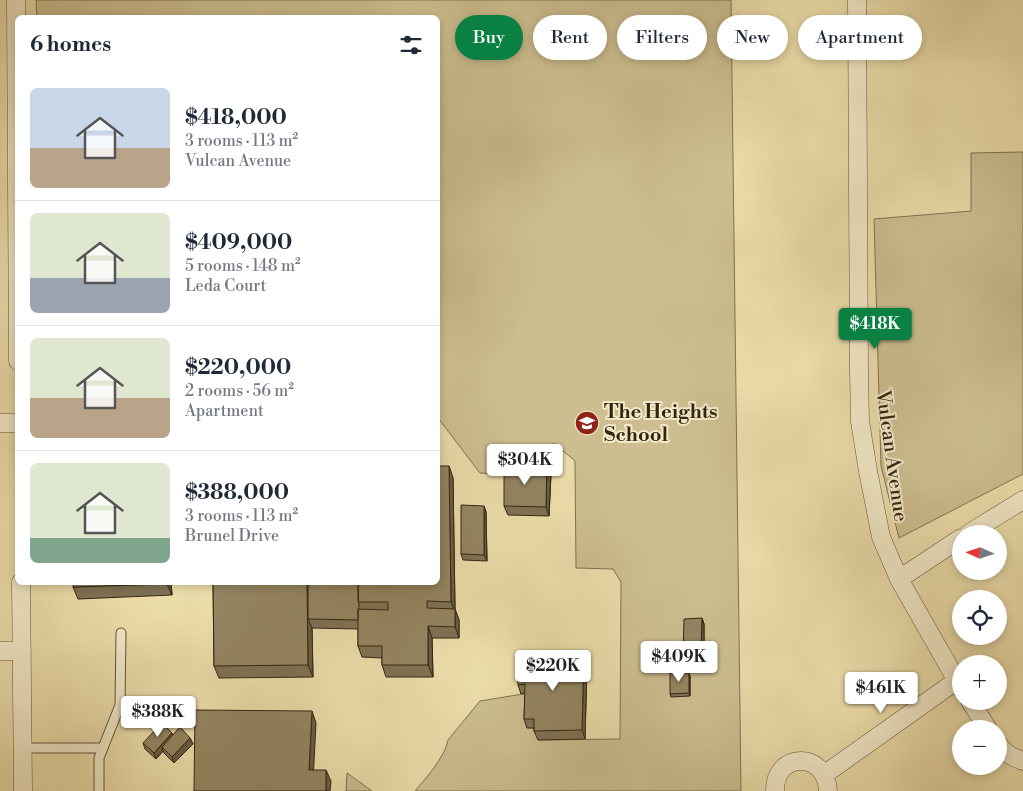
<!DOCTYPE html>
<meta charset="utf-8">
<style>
body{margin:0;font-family:"Libre Bodoni",serif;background:#f6f6f7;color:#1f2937;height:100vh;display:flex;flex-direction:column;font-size:19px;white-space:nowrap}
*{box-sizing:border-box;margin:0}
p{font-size:16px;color:#747a83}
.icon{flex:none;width:28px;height:28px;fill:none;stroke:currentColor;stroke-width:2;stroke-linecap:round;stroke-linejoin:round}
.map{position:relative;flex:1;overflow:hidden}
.details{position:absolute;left:15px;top:15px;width:425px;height:570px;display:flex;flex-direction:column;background:#fff;border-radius:8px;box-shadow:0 2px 8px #0003}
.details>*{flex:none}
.guide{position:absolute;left:455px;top:15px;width:475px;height:45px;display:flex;gap:10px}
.needle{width:32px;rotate:273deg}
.controls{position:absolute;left:952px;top:525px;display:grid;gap:10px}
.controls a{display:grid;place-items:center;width:55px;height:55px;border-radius:50%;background:#fff;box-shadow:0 2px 8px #0003;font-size:25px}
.price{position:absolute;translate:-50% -42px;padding:0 11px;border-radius:5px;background:#fff;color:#222;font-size:16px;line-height:32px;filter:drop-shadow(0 1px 2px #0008)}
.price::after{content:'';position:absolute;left:50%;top:30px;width:15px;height:11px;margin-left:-8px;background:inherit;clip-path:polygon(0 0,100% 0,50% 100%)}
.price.on{background:#0b8043;color:#fff}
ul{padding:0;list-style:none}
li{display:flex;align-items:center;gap:15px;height:125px;padding:0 15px}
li+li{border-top:1px solid #e0e1e3}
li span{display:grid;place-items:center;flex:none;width:140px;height:100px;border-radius:8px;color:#555}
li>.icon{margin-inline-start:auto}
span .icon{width:60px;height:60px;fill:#fffc;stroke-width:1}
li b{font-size:21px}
h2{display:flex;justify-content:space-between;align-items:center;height:60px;padding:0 15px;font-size:21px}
.pill{padding:0 18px;border-radius:22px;background:#fff;box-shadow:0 2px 8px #0003;font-size:18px;line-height:45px}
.pill.on{background:#0b8043;color:#fff}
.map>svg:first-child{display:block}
.green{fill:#ccbe90;stroke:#807250}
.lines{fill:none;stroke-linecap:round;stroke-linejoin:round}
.lane-casing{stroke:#625337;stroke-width:11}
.street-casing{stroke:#625337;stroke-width:19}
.lane{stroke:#f2e9c8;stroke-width:9}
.street{stroke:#f2e9c8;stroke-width:18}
.wall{fill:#7e7253;stroke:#342511}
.shaded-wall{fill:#675d44;stroke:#342511}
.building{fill:#938561;stroke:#342511}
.labels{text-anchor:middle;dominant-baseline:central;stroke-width:4;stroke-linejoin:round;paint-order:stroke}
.poi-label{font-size:20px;font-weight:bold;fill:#342511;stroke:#f2e9c8;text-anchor:start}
.street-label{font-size:20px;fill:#342511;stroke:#f2e9c8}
</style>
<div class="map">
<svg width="1023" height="791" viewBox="0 0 1023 791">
<rect width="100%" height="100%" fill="#ebddaa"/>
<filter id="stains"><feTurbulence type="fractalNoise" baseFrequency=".004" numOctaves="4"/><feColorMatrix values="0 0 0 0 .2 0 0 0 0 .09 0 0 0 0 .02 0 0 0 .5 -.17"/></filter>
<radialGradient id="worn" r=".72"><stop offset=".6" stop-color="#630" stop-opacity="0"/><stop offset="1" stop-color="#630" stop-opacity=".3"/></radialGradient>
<path class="green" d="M36 0H731L741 791H415C426 778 445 757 448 740L480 701 529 693 527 728H538V740L620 739 621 582 613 569 576 568 575 461 555 444H552L551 474H507L506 449 499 474 480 473 438 418V18H37Z
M1023 152V474L899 538 881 466 874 219 971 211V153Z
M347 773 372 791H346Z"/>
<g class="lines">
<g class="lane-casing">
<path id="lane" d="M22 748H103
M99 791V758L120 705 121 633"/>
</g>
<g class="street-casing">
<path id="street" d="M16 0 18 361
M857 0 859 371 860 421 868 471 881 537 899 579 961 688
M0 423H18
M968 534 1023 500
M899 579 961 538
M21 582 23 791
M0 651H22
M970 701 988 729
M999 745C1004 753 1014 758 1023 761
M825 774 956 681
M775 791C774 752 826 750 828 791"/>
</g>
<use href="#lane" class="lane"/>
<use href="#street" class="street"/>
</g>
<path class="wall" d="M547 465 551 474 549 516 508 515 504 506Z
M449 466 453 478 455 609 459 620V638H432L433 677H386L382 665V658L362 657 358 646V629L312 628 313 677 219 678 214 666 213 582H438Z
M484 506 486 512 487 561 463 560 461 554Z
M171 582 172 595 78 599 73 587Z
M702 618 704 624V662L685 663 683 657Z
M587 664 585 739 538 740 534 731V728H527L524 719 525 693 521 694 518 685Z
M689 673 690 676V696L671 697 670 694Z
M173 735 190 738 193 744 174 763 164 753 163 751 156 759 145 749 143 743Z"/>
<path class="shaded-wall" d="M547 465 551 474 549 516 546 507Z
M449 466 453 478 455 609 459 620V638L455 627V613L451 602Z
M484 506 486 512 487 561 484 555Z
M167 582H171L172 595 167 584Z
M307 582H311L308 619 312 628 313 677 308 665Z
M702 618 704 624V662L701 656Z
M428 626 432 638 433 677 428 665Z
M584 656 587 664 585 739 582 730Z
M689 673 690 676V696L689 693Z
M312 711 316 723 313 781 309 770Z
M172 733 174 739 162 747 163 751 156 759 154 753Z
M190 738 193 744 174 763 172 757Z
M326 770 331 781 330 791H326Z"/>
<path class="building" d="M504 465H547L546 507 504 506Z
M438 466H449L451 602 427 601V608L455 609V627L428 626V665H382V646H358V609L388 610V602H358V582H438Z
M461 505 484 506V555L461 554Z
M73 582H167V584L73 587Z
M213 582H307L308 665 214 666Z
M308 582H358L359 609H358V620L308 619Z
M702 618 701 656 683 657 684 619Z
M584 656 582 730 534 731V719H524L525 684 518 685 517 657Z
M670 673H689V693L670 694Z
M195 710 312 711 309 770H326V791H194Z
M162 723 172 733 154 753 143 743Z
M180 727 190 738 172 757 162 747Z"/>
<defs>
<g id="school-disc" transform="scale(1.25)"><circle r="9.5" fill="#8f2418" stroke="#f2e9c8"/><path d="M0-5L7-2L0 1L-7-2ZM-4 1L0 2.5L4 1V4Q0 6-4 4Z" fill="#fff"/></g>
</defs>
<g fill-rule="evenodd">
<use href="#school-disc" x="587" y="423"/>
</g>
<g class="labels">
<g class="poi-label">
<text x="604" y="412">The Heights<tspan x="604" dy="23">School</tspan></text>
</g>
<g class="street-label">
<text transform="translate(891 456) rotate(82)">Vulcan Avenue</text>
</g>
</g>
<rect width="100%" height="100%" filter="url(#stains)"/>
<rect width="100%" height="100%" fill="url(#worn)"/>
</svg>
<div class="controls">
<a><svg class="needle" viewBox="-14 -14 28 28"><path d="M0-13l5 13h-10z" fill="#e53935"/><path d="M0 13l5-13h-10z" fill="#747a83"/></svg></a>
<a><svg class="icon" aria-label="locate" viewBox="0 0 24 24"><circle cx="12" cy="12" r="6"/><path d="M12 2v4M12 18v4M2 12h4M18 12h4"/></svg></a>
<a>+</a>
<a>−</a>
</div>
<b class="price on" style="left:875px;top:350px">$418K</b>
<b class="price" style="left:525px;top:486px">$304K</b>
<b class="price" style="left:679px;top:683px">$409K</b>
<b class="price" style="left:553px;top:692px">$220K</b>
<b class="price" style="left:881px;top:714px">$461K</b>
<b class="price" style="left:158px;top:738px">$388K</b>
<div class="guide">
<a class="pill on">Buy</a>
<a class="pill">Rent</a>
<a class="pill">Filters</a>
<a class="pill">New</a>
<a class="pill">Apartment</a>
</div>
<section class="details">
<h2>6 homes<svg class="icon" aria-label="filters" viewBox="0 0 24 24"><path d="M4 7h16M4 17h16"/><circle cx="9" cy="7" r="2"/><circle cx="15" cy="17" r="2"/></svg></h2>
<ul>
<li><span style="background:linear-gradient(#c9d6e8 60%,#b9a48a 0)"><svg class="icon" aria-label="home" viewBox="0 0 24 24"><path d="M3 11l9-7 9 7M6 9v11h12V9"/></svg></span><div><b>$418,000</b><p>3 rooms · 113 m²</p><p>Vulcan Avenue</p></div></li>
<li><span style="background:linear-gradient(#dfe7d0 65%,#9aa5b1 0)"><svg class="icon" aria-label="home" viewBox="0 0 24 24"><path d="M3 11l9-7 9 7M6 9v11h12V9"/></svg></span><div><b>$409,000</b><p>5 rooms · 148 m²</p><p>Leda Court</p></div></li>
<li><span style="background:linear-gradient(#dfe7d0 60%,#b9a48a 0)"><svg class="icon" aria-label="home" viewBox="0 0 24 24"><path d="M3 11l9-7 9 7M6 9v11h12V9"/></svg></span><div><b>$220,000</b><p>2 rooms · 56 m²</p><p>Apartment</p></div></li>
<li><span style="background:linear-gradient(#dfe7d0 75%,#7fa58c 0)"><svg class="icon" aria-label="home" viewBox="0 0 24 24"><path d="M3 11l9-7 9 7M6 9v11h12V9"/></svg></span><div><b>$388,000</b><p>3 rooms · 113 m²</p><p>Brunel Drive</p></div></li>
</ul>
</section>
</div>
